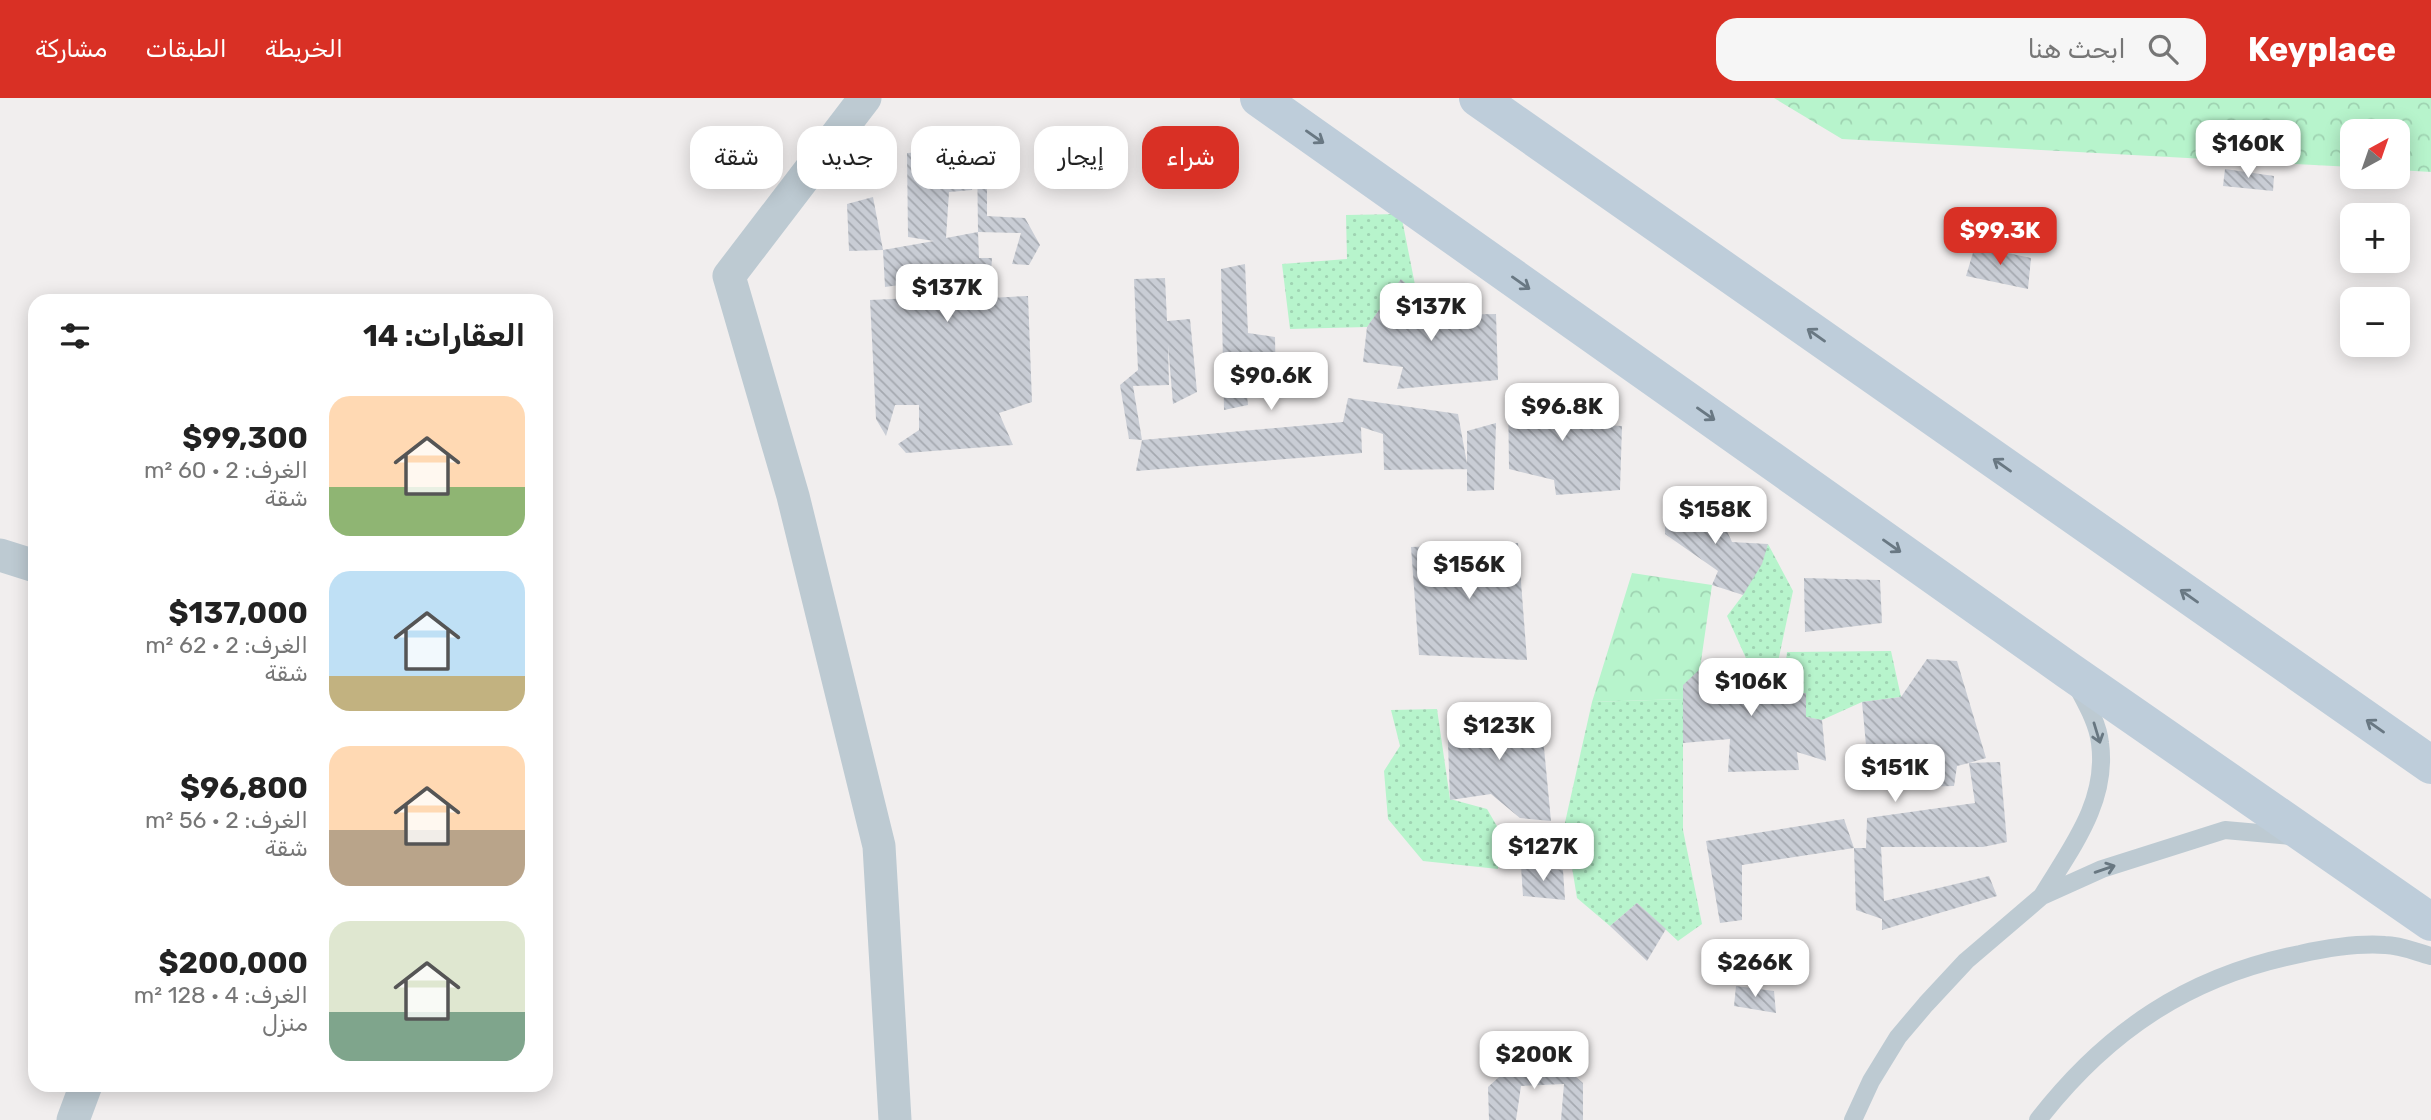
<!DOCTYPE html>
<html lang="ar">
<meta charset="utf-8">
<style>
body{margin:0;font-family:Rubik,Vazirmatn,sans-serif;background:#f6f6f6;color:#222;direction:rtl;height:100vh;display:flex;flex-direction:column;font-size:26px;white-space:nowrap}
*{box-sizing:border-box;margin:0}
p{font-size:23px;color:#767676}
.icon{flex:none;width:38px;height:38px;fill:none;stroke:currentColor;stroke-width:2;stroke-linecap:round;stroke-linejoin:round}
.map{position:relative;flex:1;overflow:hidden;direction:ltr}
.details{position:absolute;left:28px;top:196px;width:525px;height:798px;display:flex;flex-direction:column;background:#fff;border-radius:21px;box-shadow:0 4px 18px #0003;direction:rtl}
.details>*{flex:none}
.banner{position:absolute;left:574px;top:28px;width:665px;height:63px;direction:rtl;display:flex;gap:14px}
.needle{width:46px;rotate:40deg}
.tools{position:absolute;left:2340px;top:21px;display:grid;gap:14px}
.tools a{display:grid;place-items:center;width:70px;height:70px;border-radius:14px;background:#fff;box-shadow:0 4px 18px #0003;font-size:35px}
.price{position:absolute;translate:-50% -60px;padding:0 16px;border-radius:14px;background:#fff;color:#222;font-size:23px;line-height:46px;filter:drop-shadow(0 2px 4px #0008)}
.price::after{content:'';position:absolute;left:50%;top:42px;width:21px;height:16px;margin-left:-10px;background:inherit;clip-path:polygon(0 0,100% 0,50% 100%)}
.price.selected{background:#d93025;color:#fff}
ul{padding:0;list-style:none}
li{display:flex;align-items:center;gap:21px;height:175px;padding:0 28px}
li span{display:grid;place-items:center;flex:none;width:196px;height:140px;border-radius:21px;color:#555}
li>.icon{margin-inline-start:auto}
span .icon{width:84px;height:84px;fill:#fffc;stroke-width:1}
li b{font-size:30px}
h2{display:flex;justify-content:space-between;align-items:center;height:84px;padding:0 28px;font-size:30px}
.pill{padding:0 24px;border-radius:21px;background:#fff;box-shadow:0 4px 18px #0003;font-size:24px;line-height:63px}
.pill.selected{background:#d93025;color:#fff}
header{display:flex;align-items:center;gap:42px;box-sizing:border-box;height:98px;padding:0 35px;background:#d93025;color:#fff}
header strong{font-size:33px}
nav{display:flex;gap:38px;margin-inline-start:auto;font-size:24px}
.search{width:490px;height:63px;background:#f6f6f6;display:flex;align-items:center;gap:18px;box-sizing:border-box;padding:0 24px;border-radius:21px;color:#767676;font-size:26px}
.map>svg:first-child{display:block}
.grass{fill:url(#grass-dots)}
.forest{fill:url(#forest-crowns)}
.building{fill:url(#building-back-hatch)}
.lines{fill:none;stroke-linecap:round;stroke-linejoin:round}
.lane{stroke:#bdcad2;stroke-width:18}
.street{stroke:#bdcad2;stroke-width:33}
.secondary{stroke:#becdda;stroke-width:38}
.oneway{stroke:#697883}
.oneway2{stroke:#687781}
</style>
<header>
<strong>Keyplace</strong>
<div class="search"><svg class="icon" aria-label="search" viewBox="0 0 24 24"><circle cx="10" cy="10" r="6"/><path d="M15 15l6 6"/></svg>ابحث هنا</div>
<nav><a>الخريطة</a><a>الطبقات</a><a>مشاركة</a></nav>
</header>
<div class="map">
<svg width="2431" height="1022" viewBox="0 0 2431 1022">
<defs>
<pattern id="grass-dots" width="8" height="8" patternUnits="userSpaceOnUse" patternTransform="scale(1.75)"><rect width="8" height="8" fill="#b7f4cc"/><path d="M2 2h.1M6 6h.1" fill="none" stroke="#9fd3b2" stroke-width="1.8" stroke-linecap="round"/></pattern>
<pattern id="forest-crowns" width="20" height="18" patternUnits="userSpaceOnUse" patternTransform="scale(1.75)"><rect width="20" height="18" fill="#b7f4cc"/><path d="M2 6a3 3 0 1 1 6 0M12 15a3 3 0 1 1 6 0" fill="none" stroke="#9fd3b2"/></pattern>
<pattern id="building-back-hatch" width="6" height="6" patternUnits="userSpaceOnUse" patternTransform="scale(1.75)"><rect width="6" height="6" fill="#c9cdd5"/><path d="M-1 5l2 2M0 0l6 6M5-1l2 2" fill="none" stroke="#a5a9b0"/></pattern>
</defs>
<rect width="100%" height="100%" fill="#f1eeee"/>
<path class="grass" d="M1401 116 1417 197 1401 182 1367 229 1290 231 1282 166 1347 161 1346 117Z
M1768 446 1793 493 1778 564 1749 567 1727 518 1743 497Z
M1891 553 1901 599 1862 604 1822 622 1806 619 1805 595 1782 597 1787 554Z
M1683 601V732L1702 826 1678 843 1637 805 1610 828 1577 800 1570 757 1521 768 1527 740 1564 729 1592 604Z
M1437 611 1450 701 1487 711 1498 730V771L1423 763 1388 721 1384 673 1400 648 1391 612Z"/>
<path class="forest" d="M1774 0H2431V74L2398 72V33H2352V69L1842 41Z
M1632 475 1712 487 1697 591 1683 588V601L1592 604Z"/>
<path class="building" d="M987 46V118L1025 120 1040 147 1029 167 1012 166 1021 135 978 134 977 51Z
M977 51 972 92 949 94 946 140 978 134 979 160H992L989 200 1028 198 1032 304 999 315 1013 347 906 355 898 346 919 332V307H895L886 338 876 321 870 202 913 200 914 185 885 189 883 152 934 143 908 139 907 55Z
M2225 71 2274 78 2273 93 2223 88Z
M873 99 883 152 849 153 847 106Z
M1975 148 2031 160 2028 191 1966 178Z
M1245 166 1248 235 1275 239 1276 293 1246 289 1248 307 1224 312 1221 171Z
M1165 180 1167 223 1190 221 1197 294 1173 306 1168 247 1169 287 1133 288 1142 342 1343 324 1348 300 1458 316 1468 371 1384 372 1383 336 1361 329 1362 355 1136 373 1142 342 1129 341 1120 287 1138 272 1134 181Z
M1401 181 1439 217 1496 216 1498 282 1397 291 1403 269 1363 264 1367 229Z
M1555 287 1563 300 1581 309 1589 326 1622 328 1620 392 1556 397 1554 382 1509 371 1508 293Z
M1496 325 1494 392 1467 393V333Z
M1700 405 1705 415 1726 431 1732 444 1768 446 1762 466 1743 497 1712 487 1718 473 1665 436V408Z
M1518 445 1527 562 1419 557 1411 449Z
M1804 480 1880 482 1882 525 1805 534Z
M1927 561 1957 563 1986 660 1969 665 2000 664 2007 744 1983 749H1881L1884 803 1989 778 1997 798 1882 832V821L1856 812 1854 750 1742 767V822L1720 825 1706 743 1844 721 1854 750H1866L1867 720 1975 705 1969 665 1957 668 1954 688 1870 690 1862 604 1901 599Z
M1778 564 1782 597 1806 595V619L1822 622 1826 663 1797 654 1799 672 1728 674 1730 641 1683 645V587L1699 572Z
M1522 613V633L1542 629 1551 723 1520 720 1491 696 1450 702 1447 616Z
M1521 768 1563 772 1565 802 1523 798Z
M1637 805 1666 831 1647 863 1610 828Z
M1736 888 1774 893 1776 915 1734 908Z
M1563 968 1583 985V1022H1561L1564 986 1521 988 1516 1022H1489L1488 989 1509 970Z"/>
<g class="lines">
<path class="lane" d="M2042 798C2071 750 2108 704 2100 645 2098 626 2087 607 2078 590
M1853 1022 1871 983 1898 939 1926 906 1966 863 2042 798 2102 771 2225 732 2292 738
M2038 1022C2107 933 2189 878 2300 856 2327 850 2357 845 2385 847 2400 847 2416 854 2431 858"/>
<path class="street" d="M865 0 729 178 793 398 879 748 895 1022
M0 457 35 468
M73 1022 86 987"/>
<path class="secondary" d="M1259 0 2069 573 2431 824
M1478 0 2431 667"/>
</g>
<defs><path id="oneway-shaft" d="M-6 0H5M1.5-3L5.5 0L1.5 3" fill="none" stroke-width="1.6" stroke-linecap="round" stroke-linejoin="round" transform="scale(1.75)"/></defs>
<g class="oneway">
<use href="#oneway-shaft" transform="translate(1315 39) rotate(35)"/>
<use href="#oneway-shaft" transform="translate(1521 185) rotate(35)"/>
<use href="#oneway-shaft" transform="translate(1816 237) rotate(-145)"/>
<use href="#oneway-shaft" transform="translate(1706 316) rotate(35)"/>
<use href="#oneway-shaft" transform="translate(2002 367) rotate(-145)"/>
<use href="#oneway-shaft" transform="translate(1892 448) rotate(35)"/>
<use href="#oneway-shaft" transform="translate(2189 498) rotate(-145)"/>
<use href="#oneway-shaft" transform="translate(2375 628) rotate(-145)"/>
</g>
<g class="oneway2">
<use href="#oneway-shaft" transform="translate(2097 635) rotate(73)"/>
<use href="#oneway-shaft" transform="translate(2105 771) rotate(-19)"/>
</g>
</svg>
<div class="tools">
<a><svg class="needle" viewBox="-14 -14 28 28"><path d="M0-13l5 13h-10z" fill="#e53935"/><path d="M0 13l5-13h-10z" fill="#767676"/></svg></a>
<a>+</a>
<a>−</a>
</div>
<b class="price" style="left:2248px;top:82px">$160K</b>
<b class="price selected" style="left:2000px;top:169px">$99.3K</b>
<b class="price" style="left:947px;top:226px">$137K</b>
<b class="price" style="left:1431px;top:245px">$137K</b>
<b class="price" style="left:1271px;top:314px">$90.6K</b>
<b class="price" style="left:1562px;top:345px">$96.8K</b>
<b class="price" style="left:1715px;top:448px">$158K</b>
<b class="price" style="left:1469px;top:503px">$156K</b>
<b class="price" style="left:1751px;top:620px">$106K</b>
<b class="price" style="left:1499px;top:664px">$123K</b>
<b class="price" style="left:1895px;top:706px">$151K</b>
<b class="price" style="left:1543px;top:785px">$127K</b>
<b class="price" style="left:1755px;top:901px">$266K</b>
<b class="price" style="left:1534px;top:993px">$200K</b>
<div class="banner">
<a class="pill selected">شراء</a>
<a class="pill">إيجار</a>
<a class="pill">تصفية</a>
<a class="pill">جديد</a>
<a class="pill">شقة</a>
</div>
<section class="details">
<h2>العقارات: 14<svg class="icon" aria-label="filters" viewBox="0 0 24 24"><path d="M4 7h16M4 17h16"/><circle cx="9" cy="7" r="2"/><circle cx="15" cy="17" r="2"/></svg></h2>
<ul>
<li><span style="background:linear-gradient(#ffd9b3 65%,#8fb573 0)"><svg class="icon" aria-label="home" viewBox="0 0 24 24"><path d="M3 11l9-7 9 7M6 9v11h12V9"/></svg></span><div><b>$99,300</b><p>الغرف: 2 · 60 m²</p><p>شقة</p></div></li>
<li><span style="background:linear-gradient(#bfe0f5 75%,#c2b280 0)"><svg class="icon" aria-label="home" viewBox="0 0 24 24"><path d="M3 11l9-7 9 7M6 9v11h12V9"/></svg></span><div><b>$137,000</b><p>الغرف: 2 · 62 m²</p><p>شقة</p></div></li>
<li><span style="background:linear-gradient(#ffd9b3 60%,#b9a48a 0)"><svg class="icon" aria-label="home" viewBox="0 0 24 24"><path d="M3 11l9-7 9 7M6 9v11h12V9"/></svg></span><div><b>$96,800</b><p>الغرف: 2 · 56 m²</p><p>شقة</p></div></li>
<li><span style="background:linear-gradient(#dfe7d0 65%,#7fa58c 0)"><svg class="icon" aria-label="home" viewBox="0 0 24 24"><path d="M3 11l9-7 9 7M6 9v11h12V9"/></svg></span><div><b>$200,000</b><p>الغرف: 4 · 128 m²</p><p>منزل</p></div></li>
</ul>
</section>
</div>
